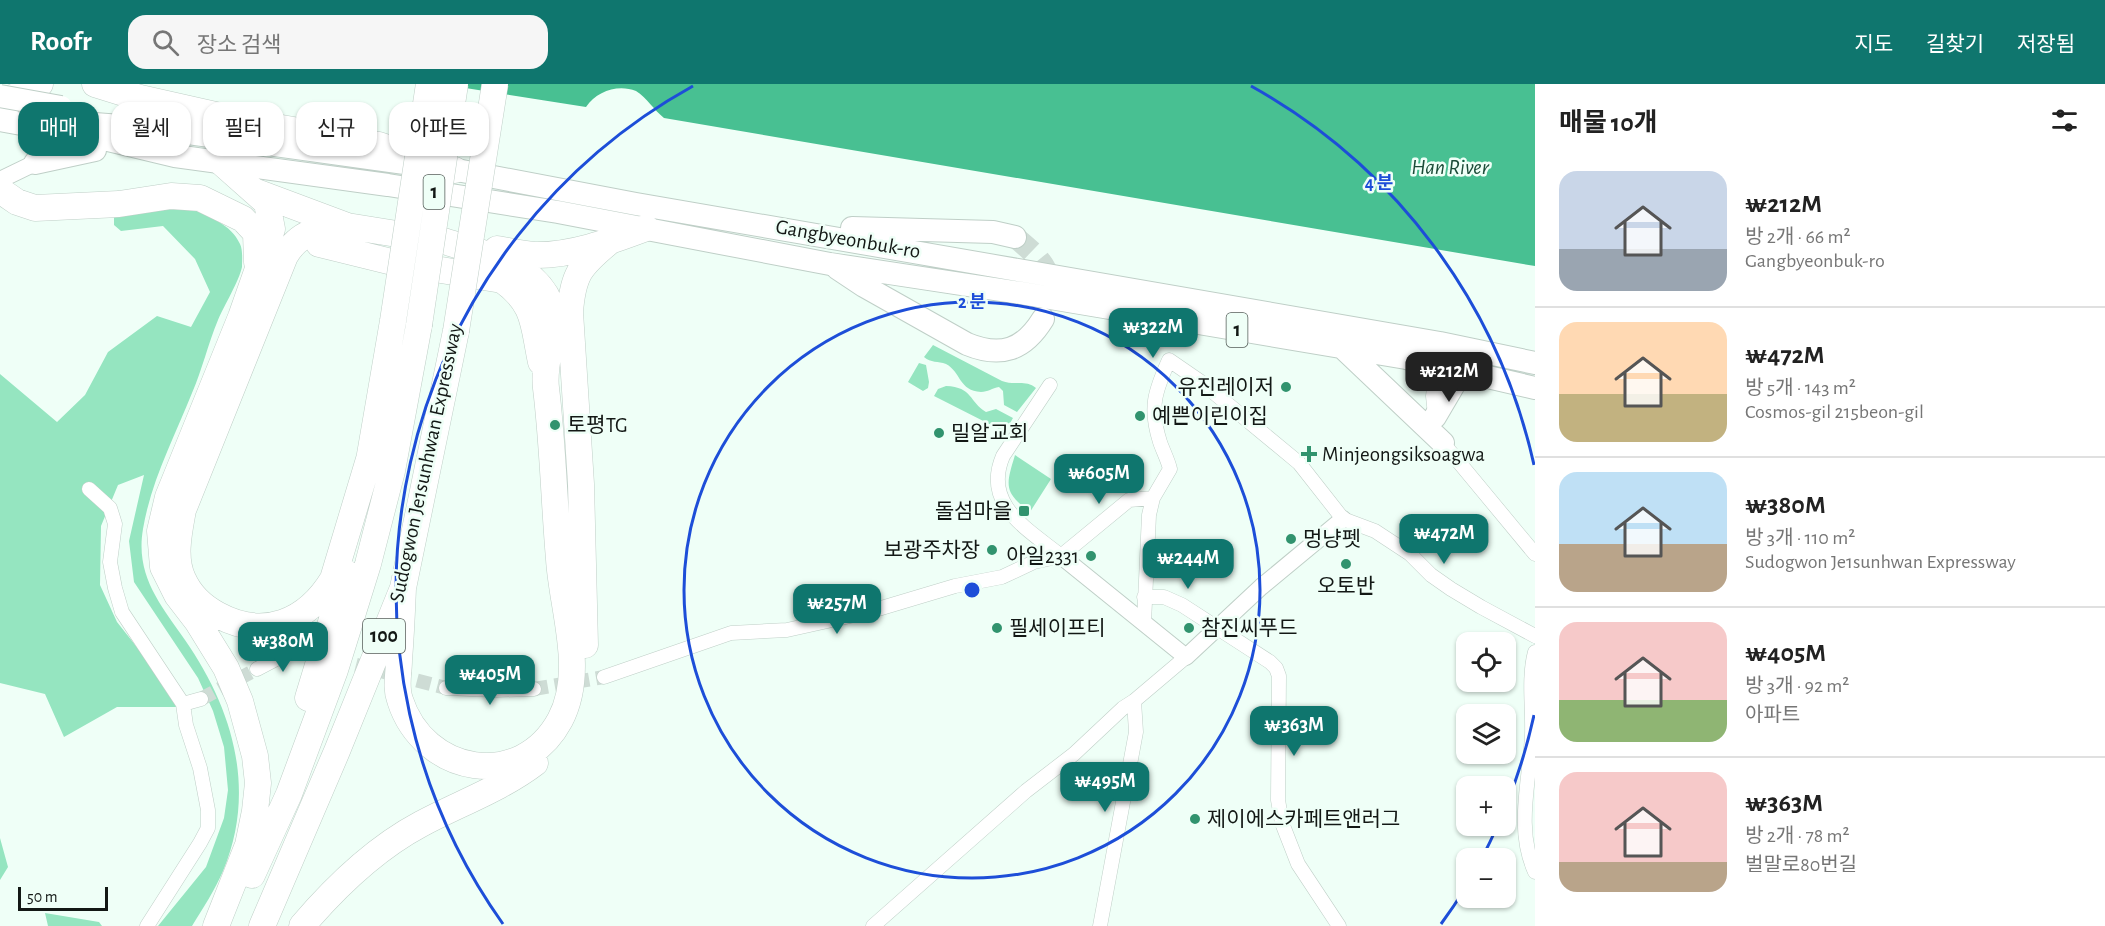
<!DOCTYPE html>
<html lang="ko">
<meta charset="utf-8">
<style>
body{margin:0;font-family:"Alegreya Sans","Noto Sans KR",sans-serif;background:#f6f6f6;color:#222;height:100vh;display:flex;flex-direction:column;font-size:22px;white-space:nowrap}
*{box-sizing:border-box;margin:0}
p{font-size:20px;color:#767676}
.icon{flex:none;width:33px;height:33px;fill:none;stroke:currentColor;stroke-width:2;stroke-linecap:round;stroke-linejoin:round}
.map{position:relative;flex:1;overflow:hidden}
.sheet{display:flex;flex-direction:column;background:#fff;width:570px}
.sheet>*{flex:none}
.banner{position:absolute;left:18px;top:18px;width:570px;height:54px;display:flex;gap:12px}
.controls{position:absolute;left:1456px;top:548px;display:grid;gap:12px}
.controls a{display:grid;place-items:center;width:60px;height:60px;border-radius:12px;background:#fff;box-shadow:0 2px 4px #0004;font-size:30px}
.scale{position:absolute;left:18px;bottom:15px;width:90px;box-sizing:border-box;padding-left:6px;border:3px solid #131815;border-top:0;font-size:16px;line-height:21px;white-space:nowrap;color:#131815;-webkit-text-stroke:4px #effff7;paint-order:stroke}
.price{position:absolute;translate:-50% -51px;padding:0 14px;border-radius:12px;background:#0f766e;color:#fff;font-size:20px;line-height:39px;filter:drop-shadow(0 2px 3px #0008)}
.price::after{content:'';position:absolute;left:50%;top:36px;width:18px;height:14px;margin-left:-9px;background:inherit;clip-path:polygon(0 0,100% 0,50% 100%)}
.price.on{background:#222;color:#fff}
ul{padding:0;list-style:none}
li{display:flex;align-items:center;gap:18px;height:150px;padding:0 24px}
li+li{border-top:2px solid #e0e0e0}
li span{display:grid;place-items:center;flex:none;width:168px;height:120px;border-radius:18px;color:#555}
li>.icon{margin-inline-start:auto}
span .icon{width:72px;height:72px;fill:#fffc;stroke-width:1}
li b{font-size:26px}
h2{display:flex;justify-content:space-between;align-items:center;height:72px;padding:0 24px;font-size:26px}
.chip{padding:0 21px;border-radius:18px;background:#fff;box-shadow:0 2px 4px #0004;font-size:21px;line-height:54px}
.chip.on{background:#0f766e;color:#fff}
header{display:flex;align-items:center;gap:36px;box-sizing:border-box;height:84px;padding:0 30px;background:#0f766e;color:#fff}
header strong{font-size:28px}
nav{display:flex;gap:33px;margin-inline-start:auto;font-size:21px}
.search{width:420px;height:54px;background:#f6f6f6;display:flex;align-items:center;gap:15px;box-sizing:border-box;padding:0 21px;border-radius:18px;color:#767676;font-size:22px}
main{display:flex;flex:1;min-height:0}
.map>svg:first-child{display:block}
.green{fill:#95e5c0}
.water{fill:#48c092}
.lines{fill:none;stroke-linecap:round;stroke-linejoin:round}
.minor-tunnel{stroke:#cedcd5;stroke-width:14;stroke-dasharray:14 7;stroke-linecap:butt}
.trunk-tunnel{stroke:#cedcd5;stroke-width:22;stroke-dasharray:22 11;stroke-linecap:butt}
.minor-casing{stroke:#bfcfc7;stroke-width:15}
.tertiary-casing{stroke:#bfcfc7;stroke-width:18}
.trunk-casing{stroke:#bfcfc7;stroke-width:24}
.motorway-casing{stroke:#bfcfc7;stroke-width:27}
.minor{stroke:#fff;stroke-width:14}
.tertiary{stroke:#fff;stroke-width:16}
.trunk{stroke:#fff;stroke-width:22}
.motorway{stroke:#fff;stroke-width:26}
.trunk-bridge-casing{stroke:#bfcfc7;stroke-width:24;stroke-linecap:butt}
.motorway-bridge-casing{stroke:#bfcfc7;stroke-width:27;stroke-linecap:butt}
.trunk-bridge{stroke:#fff;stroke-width:22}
.motorway-bridge{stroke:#fff;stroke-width:26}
.ring{fill:none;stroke:#1d4ed8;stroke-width:3}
.poi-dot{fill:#31936e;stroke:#effff7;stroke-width:2}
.labels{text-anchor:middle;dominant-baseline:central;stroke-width:5;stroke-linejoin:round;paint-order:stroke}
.shield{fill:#effff7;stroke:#555d59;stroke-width:1.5}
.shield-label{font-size:20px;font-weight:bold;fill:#131815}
.street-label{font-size:21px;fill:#131815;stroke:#effff7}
.poi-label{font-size:21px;fill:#131815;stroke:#effff7;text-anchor:start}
.water-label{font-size:22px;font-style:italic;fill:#1b4c38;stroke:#effff7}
.centre{fill:#1d4ed8;stroke:#effff7;stroke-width:3}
.ring-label{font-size:18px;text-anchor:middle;font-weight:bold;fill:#1d4ed8;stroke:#effff7;stroke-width:5;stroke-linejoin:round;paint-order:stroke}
</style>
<header>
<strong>Roofr</strong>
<div class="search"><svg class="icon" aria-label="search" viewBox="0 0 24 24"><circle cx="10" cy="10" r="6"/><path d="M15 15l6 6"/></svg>장소 검색</div>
<nav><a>지도</a><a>길찾기</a><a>저장됨</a></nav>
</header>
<main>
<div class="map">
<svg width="1535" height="842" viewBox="0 0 1535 842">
<rect width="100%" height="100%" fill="#effff7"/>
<path class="green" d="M191 123C209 133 231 140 240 160 243 166 242 177 242 183 239 197 224 222 218 236 208 260 202 286 192 309 174 354 151 397 143 445 135 492 161 521 185 556 233 625 257 706 223 787 215 806 203 824 192 842H158L206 783 224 734 228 706 224 663 213 627 198 594 134 498 129 457 144 391 118 401 101 442 100 501 117 538 170 605 176 623H117L64 653 45 610 0 599V290L57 338 85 311 108 268 157 232 191 243 210 208 195 175 163 142 121 147 114 141V126Z
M933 261 1002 297C1015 302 1025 295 1036 304L1017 328 1004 321 1003 307 999 303C992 304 988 308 981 308 959 307 961 288 946 280 938 277 931 279 924 273Z
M919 279 926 281 929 298 928 304 923 307 908 298Z
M946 302C973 303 969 318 986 328L996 325 1013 334 1005 348 934 312 938 305Z
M1015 371 1051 395 1030 428C1003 408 1006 401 1015 371Z
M0 754 8 783 0 796Z
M45 829 99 838 102 842H48Z"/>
<path class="water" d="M440 0H1535V182L664 34C654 26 647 14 636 7 618 0 597 7 586 23Z"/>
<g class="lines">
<path class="minor-tunnel" d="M295 565 446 604
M534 605 604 593
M201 615 257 585"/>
<path class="trunk-tunnel" d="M1015 153C1033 168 1051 182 1051 208"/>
<g class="minor-casing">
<path id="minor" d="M1050 301 1003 372C982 421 1028 445 1061 472
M1435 331 1433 312 1438 276
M1441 352 1443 359 1535 470
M89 405 110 424 115 440 110 478 115 504 122 528 183 620 186 641 200 684 208 726V744L200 759 147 842
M1144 513H1164L1182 521 1270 578 1276 584 1279 592 1278 716 1282 739 1298 780 1339 842
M1144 539 1149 431 1153 414 1170 385C1168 376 1163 367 1160 358 1149 324 1155 307 1169 276L1201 298 1299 379 1343 435 1375 447 1410 470 1431 491 1451 505 1481 523 1535 552
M1535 568C1528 594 1533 624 1532 651 1530 697 1515 744 1535 788
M257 585 295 565
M604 593 731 549 787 546 868 528 955 502 1002 493 1034 478 1061 472 1129 416 1153 414
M446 604 494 606 534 605
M183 620 201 615
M873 842 1026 707 1074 670 1123 624 1134 617 1186 573
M1100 842 1136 648 1134 617"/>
</g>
<g class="tertiary-casing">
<path id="tertiary" d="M0 96 35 79
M1061 472 1186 573 1261 503 1343 435"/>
</g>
<g class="trunk-casing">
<path id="trunk" d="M0 36 104 55 175 72 388 101 558 128 830 180 1021 209 1406 274 1535 304
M82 39 159 45 412 80
M35 79 95 66
M462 87 636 120 1440 259 1535 279
M852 144 993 148 1015 153
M837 184 864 202 967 260C1001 274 1024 266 1043 235
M1344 265 1443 359
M1435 333 1462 287"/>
</g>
<g class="motorway-casing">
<path id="motorway" d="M95 0 140 14 242 37 379 61 455 86
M0 26 16 12 40 0
M1 107 17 118 35 124 119 120 171 112 200 114 243 135 256 149 257 178
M256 108 347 142 428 155
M347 142C320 145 300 146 285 172L183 426C179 448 173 474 183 495 190 511 203 523 218 531 264 556 307 538 333 495L370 372
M319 160 392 178 502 196C536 220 533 241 541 278
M497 165C509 167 522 170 534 171 572 172 611 157 646 144
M367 388 393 237
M403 504C402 528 401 552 399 576 399 590 395 602 400 616 424 691 521 708 560 636 586 587 562 526 559 475 554 418 553 361 546 304 542 273 562 240 546 211 525 176 480 169 444 157
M585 561 581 400 570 228C573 190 580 182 609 158
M308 614 346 489
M252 791 289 710 335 586 368 480 392 387 419 241
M216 842 248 761 255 727 258 699 255 672 240 617 226 584 197 537 177 511 163 483 160 447 168 413 241 233 272 145 267 119 222 79
M262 842 337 667 403 504 456 247
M302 842C336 802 374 765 421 740 458 720 501 705 535 679"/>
</g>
<use href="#minor" class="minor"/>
<use href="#tertiary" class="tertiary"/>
<use href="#trunk" class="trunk"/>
<use href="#motorway" class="motorway"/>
<g class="trunk-bridge-casing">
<path id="trunk-bridge" d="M0 12 61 23"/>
</g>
<g class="motorway-bridge-casing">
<path id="motorway-bridge" d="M393 237 429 0
M419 241 455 0
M456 247 495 0"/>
</g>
<use href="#trunk-bridge" class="trunk-bridge"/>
<use href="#motorway-bridge" class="motorway-bridge"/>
</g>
<g class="ring">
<circle cx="972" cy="506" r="288"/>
<path d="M1534 631A576 576 0 0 1 1506 722M1496 745A576 576 0 0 1 1483 772M1466 803A576 576 0 0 1 1441 840M503 840A576 576 0 0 1 693 2M1251 2A576 576 0 0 1 1534 381"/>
</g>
<g class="poi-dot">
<circle cx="1286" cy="303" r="6"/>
<circle cx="1140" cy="332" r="6"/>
<circle cx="555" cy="341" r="6"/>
<circle cx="939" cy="349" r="6"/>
<path d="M1306 361h6v6h6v6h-6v6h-6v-6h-6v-6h6z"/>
<rect x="1018" y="421" width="12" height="12" rx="3"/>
<circle cx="1291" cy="455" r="6"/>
<circle cx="992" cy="466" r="6"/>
<circle cx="1091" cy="472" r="6"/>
<circle cx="1346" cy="480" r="6"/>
<circle cx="997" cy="544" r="6"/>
<circle cx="1189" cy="544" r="6"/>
<circle cx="1195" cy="735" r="6"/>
</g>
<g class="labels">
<g class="shield">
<rect x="423.5" y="91" width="21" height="34" rx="4.5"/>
<rect x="1226.5" y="229" width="21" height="34" rx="4.5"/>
<rect x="363" y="535" width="42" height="34" rx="4.5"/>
</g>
<g class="shield-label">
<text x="434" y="108">1</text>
<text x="1237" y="246">1</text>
<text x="384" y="552">100</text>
</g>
<g class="street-label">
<text transform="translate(848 155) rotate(10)">Gangbyeonbuk-ro</text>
<text transform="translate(426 379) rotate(-78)">Sudogwon Je1sunhwan Expressway</text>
</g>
<g class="poi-label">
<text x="1274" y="303" text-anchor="end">유진레이저</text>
<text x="1152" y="332">예쁜이린이집</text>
<text x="567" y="341">토평TG</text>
<text x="951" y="349">밀알교회</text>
<text x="1322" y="370">Minjeongsiksoagwa</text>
<text x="1012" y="427" text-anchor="end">돌섬마을</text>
<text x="1303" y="455">멍냥펫</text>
<text x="980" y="466" text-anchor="end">보광주차장</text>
<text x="1079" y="472" text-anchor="end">아일2331</text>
<text x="1346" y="502" text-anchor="middle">오토반</text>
<text x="1009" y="544">필세이프티</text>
<text x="1201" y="544">참진씨푸드</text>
<text x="1207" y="735">제이에스카페트앤러그</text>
</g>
<g class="water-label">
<text x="1450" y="83">Han River</text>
</g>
</g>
<circle cx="972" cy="506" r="9" class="centre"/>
<g class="ring-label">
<text x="1379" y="105">4 분</text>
<text x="972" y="224">2 분</text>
</g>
</svg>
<div class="controls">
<a><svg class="icon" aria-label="locate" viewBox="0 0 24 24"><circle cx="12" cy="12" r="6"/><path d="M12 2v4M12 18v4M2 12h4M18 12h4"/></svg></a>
<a><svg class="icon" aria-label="layers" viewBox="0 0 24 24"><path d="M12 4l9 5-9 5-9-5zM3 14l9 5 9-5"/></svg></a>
<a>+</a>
<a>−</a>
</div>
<div class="scale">50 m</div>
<b class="price" style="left:1153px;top:275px">₩322M</b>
<b class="price on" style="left:1449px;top:319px">₩212M</b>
<b class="price" style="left:1099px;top:421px">₩605M</b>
<b class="price" style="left:1444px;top:481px">₩472M</b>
<b class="price" style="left:1188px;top:506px">₩244M</b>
<b class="price" style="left:837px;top:551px">₩257M</b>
<b class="price" style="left:283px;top:589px">₩380M</b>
<b class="price" style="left:490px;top:622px">₩405M</b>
<b class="price" style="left:1294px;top:673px">₩363M</b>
<b class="price" style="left:1105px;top:729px">₩495M</b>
<div class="banner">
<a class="chip on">매매</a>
<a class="chip">월세</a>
<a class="chip">필터</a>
<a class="chip">신규</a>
<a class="chip">아파트</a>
</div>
</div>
<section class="sheet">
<h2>매물 10개<svg class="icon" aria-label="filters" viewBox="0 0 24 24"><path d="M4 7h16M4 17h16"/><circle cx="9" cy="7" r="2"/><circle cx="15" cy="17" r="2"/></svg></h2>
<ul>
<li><span style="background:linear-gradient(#c9d6e8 65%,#9aa5b1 0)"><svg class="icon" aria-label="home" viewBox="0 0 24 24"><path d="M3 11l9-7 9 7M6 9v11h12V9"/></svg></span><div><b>₩212M</b><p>방 2개 · 66 m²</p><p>Gangbyeonbuk-ro</p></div></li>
<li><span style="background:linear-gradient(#ffd9b3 60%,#c2b280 0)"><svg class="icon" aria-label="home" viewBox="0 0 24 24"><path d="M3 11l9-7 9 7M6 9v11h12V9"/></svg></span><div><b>₩472M</b><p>방 5개 · 143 m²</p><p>Cosmos-gil 215beon-gil</p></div></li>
<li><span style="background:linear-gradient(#bfe0f5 60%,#b9a48a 0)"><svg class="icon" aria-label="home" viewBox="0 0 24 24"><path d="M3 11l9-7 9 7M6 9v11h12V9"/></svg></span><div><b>₩380M</b><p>방 3개 · 110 m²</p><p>Sudogwon Je1sunhwan Expressway</p></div></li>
<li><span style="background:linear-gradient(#f6c9c9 65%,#8fb573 0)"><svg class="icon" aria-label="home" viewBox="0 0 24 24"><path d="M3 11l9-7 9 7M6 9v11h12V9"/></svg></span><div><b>₩405M</b><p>방 3개 · 92 m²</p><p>아파트</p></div></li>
<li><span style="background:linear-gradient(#f6c9c9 75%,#b9a48a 0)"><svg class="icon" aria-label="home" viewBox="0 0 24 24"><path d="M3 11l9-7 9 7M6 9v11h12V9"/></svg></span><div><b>₩363M</b><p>방 2개 · 78 m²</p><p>벌말로80번길</p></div></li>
</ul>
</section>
</main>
